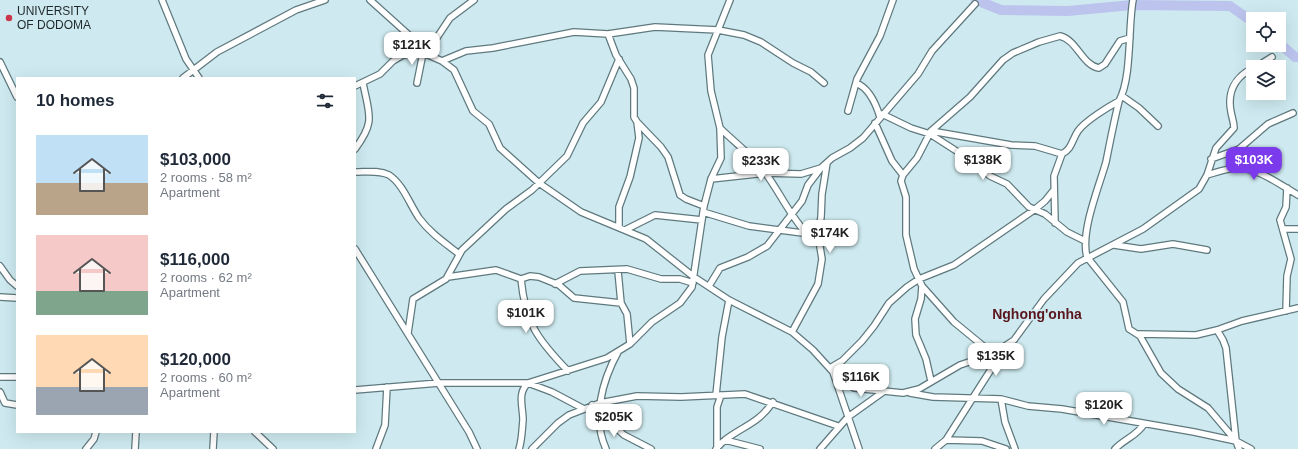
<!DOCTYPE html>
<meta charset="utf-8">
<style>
body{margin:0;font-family:Arial,sans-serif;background:#f6f6f7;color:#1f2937;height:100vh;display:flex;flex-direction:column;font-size:15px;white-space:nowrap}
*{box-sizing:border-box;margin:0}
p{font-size:13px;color:#747a83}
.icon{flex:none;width:22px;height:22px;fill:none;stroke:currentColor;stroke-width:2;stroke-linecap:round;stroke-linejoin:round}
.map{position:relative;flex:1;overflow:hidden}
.details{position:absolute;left:16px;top:77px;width:340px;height:356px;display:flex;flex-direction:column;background:#fff;border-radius:0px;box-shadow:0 4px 16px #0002}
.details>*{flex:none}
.fabs{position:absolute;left:1246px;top:12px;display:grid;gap:8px}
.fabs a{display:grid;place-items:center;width:40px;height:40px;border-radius:0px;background:#fff;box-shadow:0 4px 16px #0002;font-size:20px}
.price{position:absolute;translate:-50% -34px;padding:0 9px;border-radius:8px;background:#fff;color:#222;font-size:13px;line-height:26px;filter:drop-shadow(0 1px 2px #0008)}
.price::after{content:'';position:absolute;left:50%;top:24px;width:12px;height:9px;margin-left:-6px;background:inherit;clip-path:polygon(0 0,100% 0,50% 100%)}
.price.active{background:#7c3aed;color:#fff}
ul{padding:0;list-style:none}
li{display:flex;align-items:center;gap:12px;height:100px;padding:0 20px}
li span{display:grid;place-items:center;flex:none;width:112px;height:80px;border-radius:0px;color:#555}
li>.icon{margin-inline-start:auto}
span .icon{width:48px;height:48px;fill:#fffc;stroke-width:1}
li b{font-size:17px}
h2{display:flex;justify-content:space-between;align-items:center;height:48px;padding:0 20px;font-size:17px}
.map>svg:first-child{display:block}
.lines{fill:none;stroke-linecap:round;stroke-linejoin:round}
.river{stroke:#bcc4ee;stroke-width:10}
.minor-casing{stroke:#5f797e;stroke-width:8}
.minor{stroke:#fff;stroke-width:5.5}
.poi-dot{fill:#c9384a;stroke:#ceeaf0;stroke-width:1.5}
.labels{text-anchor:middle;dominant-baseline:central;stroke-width:3.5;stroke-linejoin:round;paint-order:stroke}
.poi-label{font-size:12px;fill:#1f292b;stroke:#ceeaf0;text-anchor:start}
.quarter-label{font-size:14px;font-weight:bold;fill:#5a151d;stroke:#ceeaf0}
</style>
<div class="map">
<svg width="1298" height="449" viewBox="0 0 1298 449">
<rect width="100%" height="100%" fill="#ceeaf0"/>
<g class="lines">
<path class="river" d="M976 0 1001 10 1068 11 1132 5 1230 6 1253 22
M1279 43 1295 57H1298"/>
<g class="minor-casing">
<path id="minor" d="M162 0 186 59 199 78
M370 0 420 45 426 54 450 18 474 0
M1133 0C1128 27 1132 78 1119 101 1114 121 1110 142 1106 162 1099 187 1080 232 1087 257L1123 302 1129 329 1140 336 1161 373 1178 389 1208 408 1236 441 1239 449
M608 34 616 55 631 79 634 88V117L637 122 639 138 630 177 619 207V227
M442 61 466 51 493 48 574 32 608 34 655 27 718 30 744 35 761 42 793 63 811 72 824 83
M0 62 17 97
M1256 67 1272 57
M183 78 217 52 296 10 325 0
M417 83 423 53
M856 83C869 88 876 104 880 117
M355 86 380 74 393 61 403 55 417 53 426 54 442 61 454 70 473 111 489 124 500 148 539 183 581 212 646 239 694 277 729 300 792 332 813 350 833 372 854 388 903 393 919 389 960 365 993 354 1014 340 1044 299 1078 263 1143 229 1199 189 1207 175 1216 148 1234 128C1234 122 1232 118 1231 112 1227 92 1235 77 1253 68
M1122 96 1139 108 1158 126
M848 111 857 79 880 36 893 0
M882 114 911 128 930 134 972 161 990 176 1007 184 1029 207 1045 214 1067 232 1085 241
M637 122 661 147 668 157 680 195 686 199 704 206
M875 123 892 161 903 175 901 181 906 197V235L914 269 922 286 921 299 915 319 916 335 926 359 931 381
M720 128C734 142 752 155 764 171 779 191 789 214 806 233
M931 131 1011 145 1035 146 1062 154C1072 149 1072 140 1078 131 1085 121 1108 107 1119 101
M355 149C376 121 369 115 363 83
M1211 159 1239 149 1268 124 1293 113
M355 172C366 172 379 170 389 175 403 184 410 205 419 218 430 233 445 243 459 254
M903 175 917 158 931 131 970 97 1003 60 1013 53 1039 42 1060 36C1077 40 1082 65 1099 68L1105 64 1120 41 1130 38
M1207 175C1217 172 1228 168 1238 168 1259 168 1280 185 1298 195
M711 179 765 173 801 174 821 168
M703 212 749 226 818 235
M1055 223 1054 176 1062 154
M1284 229H1298
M625 230 655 215 702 220
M1114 245 1141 249 1173 244 1207 250
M355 249 469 432 477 449
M0 266 10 280 17 286
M618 271 621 303 627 314 630 344
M448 277 496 270 521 279 530 276 539 277 559 285 574 298 621 303
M521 279C525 323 538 340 568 371
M555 284 580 271 627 269 661 279H680L693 283
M709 286 720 268 748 257 767 246 802 201 808 185 821 168 832 158 850 148 863 138 918 74 932 51 975 4
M922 286 954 322 993 354
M0 297 17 298
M1286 311 1287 276 1291 259 1280 220 1286 207 1287 188
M1217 330 1223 340 1226 348 1236 441
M792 332 818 284 822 259 818 235 821 217 822 194 827 163
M408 333 413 299 446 279 462 250 506 209 532 190 567 156 583 123 601 102 619 59
M1139 334 1196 335 1217 330 1242 321 1298 308
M830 368 842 361 862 341 874 326 889 303 907 287 919 279 954 265 1034 210 1045 201 1053 191
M833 372 859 449
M0 377H17
M355 390 439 383H528L552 392 584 409
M0 392 5 403 17 405
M910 393 933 397 1001 399 1028 406 1062 409 1194 432 1236 441 1251 449
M716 395 722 337 729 300
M1001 399 1005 422 1015 449
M592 405 624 435 651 449
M255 432 273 449
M725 440 760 449
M946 440 982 441 1006 449
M86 449 94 439 96 432
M135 449 136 432
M213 449 214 432
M376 449 385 425 387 387
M519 449C522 440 522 430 523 420 523 407 517 393 528 383L607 358 630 344 652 322 680 303 692 287 704 206 711 179 721 158 720 128 711 91 708 55 730 0
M532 449 558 423 569 415 600 403 637 396 681 397 745 394 838 426
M606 449C592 418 602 381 618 352
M716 449C719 446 721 443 725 440 743 426 758 424 773 402
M717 449V407L721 395
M820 449 848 417 883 392
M935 449 946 440 1004 349
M1115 449C1124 439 1137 436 1144 424"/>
</g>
<use href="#minor" class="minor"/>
</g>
<circle class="poi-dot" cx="9" cy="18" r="4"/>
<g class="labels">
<g class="poi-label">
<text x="17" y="11">UNIVERSITY<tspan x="17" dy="14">OF DODOMA</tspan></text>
</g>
<g class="quarter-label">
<text x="1037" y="314">Nghong'onha</text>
</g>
</g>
</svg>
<div class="fabs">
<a><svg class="icon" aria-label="locate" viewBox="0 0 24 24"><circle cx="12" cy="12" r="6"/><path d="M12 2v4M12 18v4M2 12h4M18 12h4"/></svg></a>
<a><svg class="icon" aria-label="layers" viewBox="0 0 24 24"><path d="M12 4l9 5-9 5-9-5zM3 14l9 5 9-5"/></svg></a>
</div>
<b class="price" style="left:412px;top:66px">$121K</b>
<b class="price" style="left:983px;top:181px">$138K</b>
<b class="price active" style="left:1254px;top:181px">$103K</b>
<b class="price" style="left:761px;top:182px">$233K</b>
<b class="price" style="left:830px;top:254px">$174K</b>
<b class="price" style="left:526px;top:334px">$101K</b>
<b class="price" style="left:996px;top:377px">$135K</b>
<b class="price" style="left:861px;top:398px">$116K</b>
<b class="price" style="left:1104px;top:426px">$120K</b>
<b class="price" style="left:614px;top:438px">$205K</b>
<section class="details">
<h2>10 homes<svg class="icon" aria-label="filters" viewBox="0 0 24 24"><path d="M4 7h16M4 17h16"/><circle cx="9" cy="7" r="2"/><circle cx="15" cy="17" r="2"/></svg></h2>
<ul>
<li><span style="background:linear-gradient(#bfe0f5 60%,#b9a48a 0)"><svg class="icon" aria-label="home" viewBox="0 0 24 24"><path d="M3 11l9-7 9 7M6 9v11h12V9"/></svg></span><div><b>$103,000</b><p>2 rooms · 58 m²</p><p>Apartment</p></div></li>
<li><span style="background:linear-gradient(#f6c9c9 70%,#7fa58c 0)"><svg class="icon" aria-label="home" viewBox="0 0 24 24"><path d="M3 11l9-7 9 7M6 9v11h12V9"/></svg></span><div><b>$116,000</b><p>2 rooms · 62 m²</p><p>Apartment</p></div></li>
<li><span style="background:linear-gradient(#ffd9b3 65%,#9aa5b1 0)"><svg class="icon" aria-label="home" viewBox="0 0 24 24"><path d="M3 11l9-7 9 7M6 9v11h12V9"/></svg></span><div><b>$120,000</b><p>2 rooms · 60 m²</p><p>Apartment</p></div></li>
</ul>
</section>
</div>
